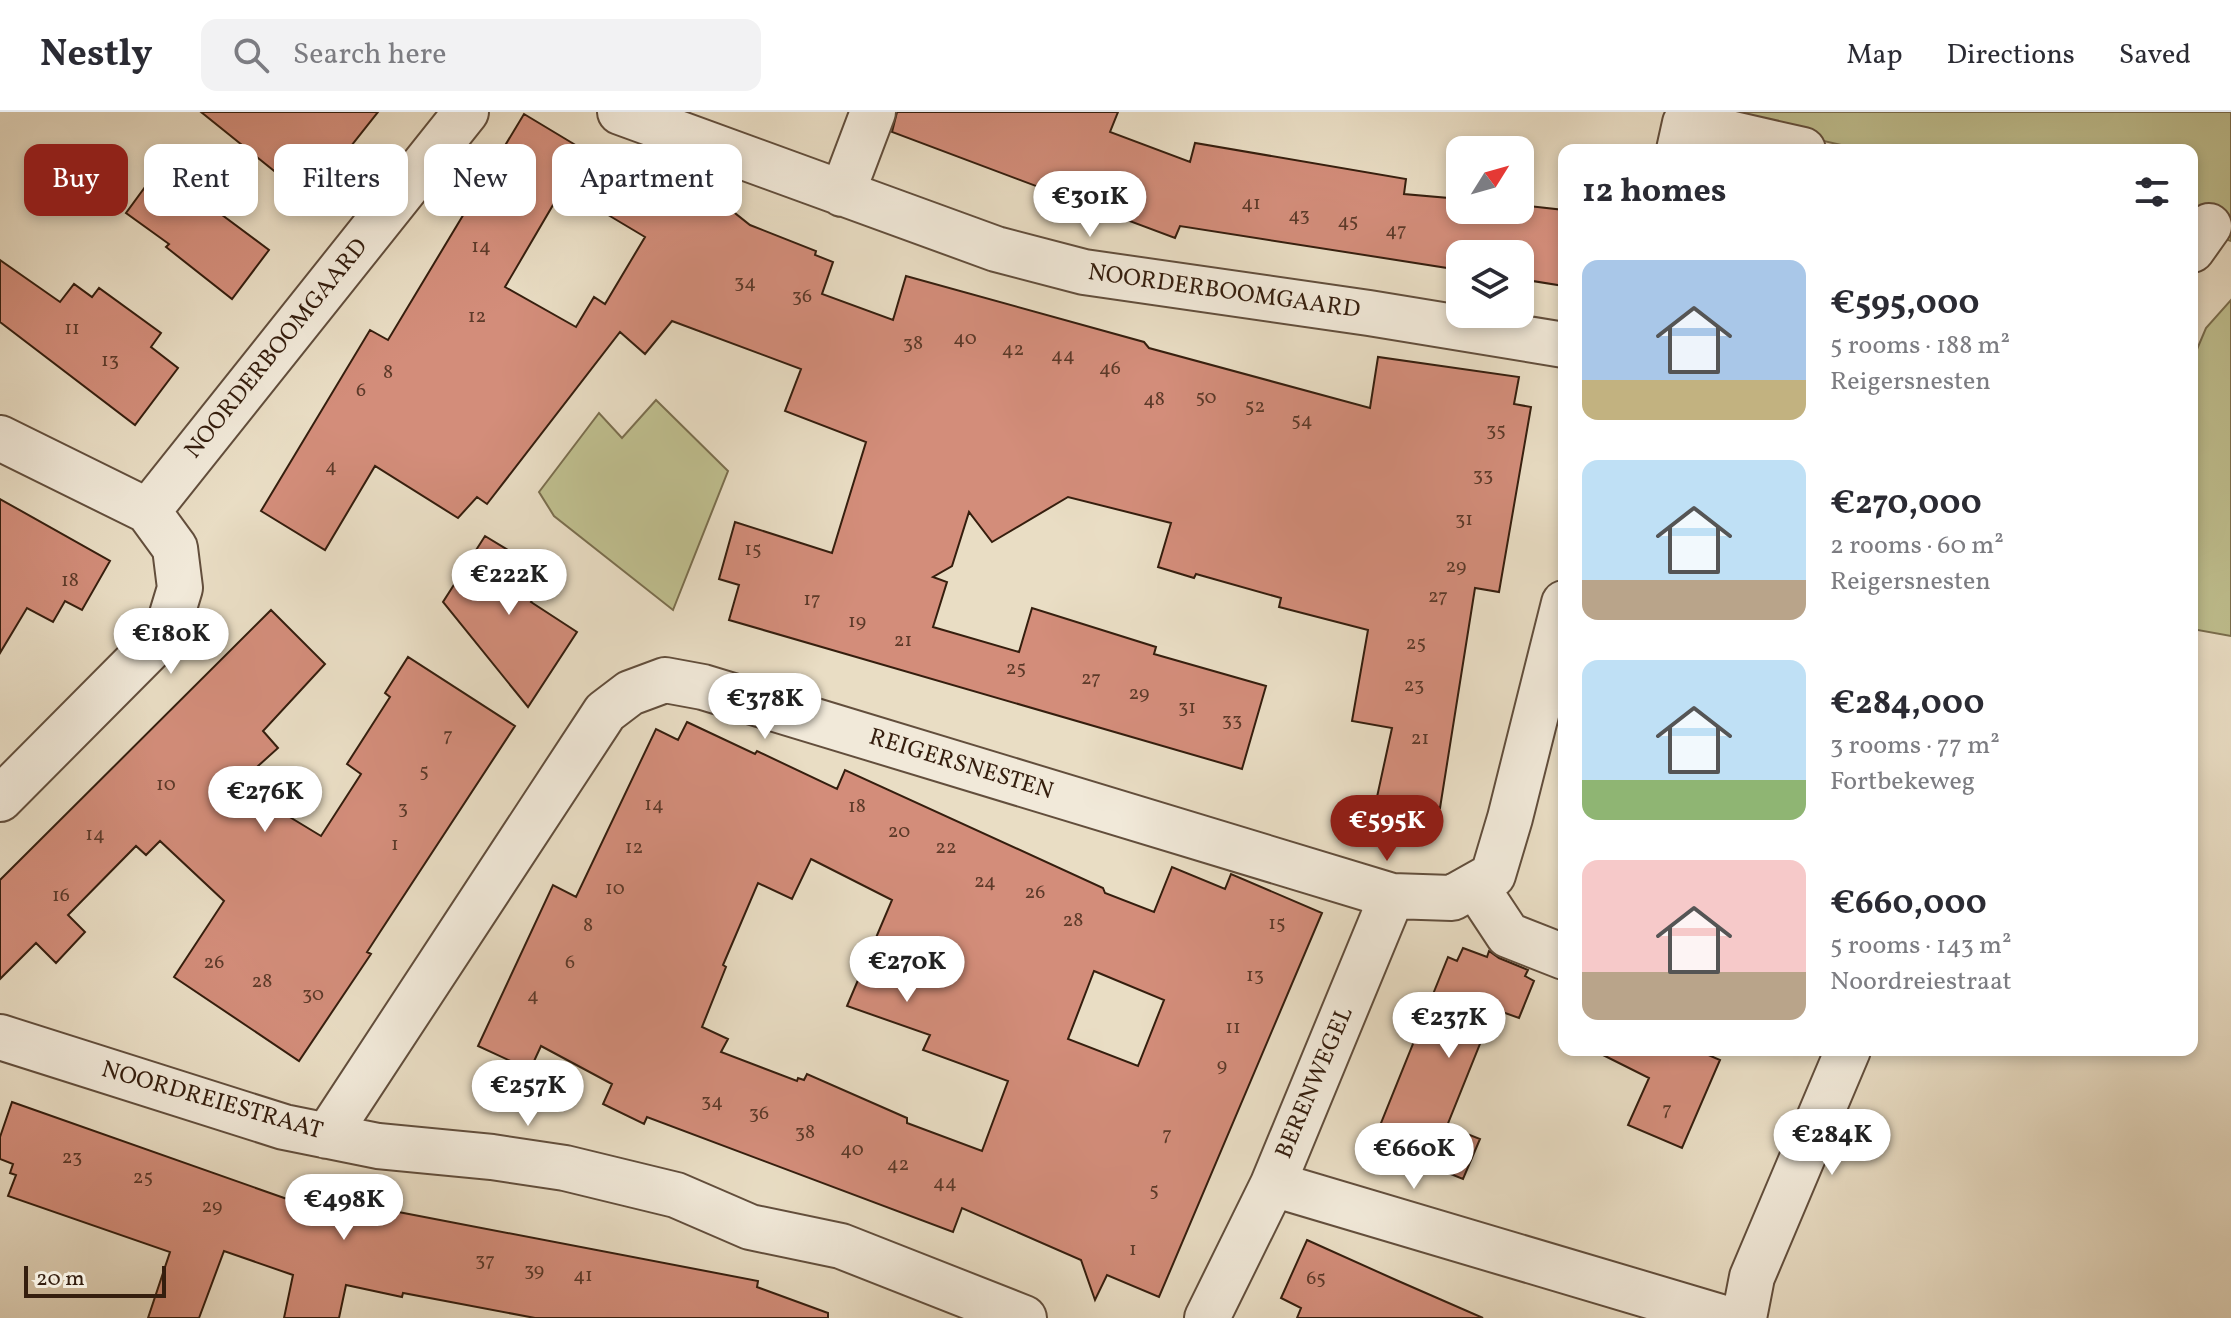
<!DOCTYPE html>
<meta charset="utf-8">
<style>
body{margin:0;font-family:Vollkorn,serif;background:#f2f2f3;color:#2b2b33;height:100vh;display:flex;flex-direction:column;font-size:30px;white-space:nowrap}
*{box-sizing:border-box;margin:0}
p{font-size:26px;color:#7c7c81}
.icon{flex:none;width:44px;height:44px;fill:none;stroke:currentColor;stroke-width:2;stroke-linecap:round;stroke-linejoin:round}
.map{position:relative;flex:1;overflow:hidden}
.side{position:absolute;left:1558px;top:32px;width:640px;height:912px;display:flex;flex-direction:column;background:#fff;border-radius:16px;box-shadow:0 4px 12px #0003}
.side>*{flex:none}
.top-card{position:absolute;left:24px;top:32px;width:760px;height:72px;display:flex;gap:16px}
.needle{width:52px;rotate:53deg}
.tools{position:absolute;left:1446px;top:24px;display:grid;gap:16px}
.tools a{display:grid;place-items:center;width:88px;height:88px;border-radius:16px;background:#fff;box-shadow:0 4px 12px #0003;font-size:40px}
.scale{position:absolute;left:24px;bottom:20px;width:142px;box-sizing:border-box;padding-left:8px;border:4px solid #351e0e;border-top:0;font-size:22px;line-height:28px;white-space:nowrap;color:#351e0e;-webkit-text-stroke:6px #f1e9d9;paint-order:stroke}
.price{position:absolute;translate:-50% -68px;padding:0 18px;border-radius:28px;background:#fff;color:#222;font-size:26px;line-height:52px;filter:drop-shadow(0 2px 4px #0008)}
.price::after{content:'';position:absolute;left:50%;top:48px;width:24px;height:18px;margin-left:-12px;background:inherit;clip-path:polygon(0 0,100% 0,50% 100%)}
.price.on{background:#8f2418;color:#fff}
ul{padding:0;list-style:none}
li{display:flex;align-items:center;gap:24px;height:200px;padding:0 24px}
li span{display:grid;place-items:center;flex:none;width:224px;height:160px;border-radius:16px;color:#555}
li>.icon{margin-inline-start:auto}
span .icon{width:96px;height:96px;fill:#fffc;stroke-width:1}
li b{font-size:34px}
h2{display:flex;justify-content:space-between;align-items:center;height:96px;padding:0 24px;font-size:34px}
.chip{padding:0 28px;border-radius:16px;background:#fff;box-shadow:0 4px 12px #0003;font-size:28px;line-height:72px}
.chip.on{background:#8f2418;color:#fff}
header{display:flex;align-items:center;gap:48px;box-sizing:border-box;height:112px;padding:0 40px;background:#fff;border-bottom:2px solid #e1e1e2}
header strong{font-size:38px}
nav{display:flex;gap:44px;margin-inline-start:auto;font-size:28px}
.search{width:560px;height:72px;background:#f2f2f3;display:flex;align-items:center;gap:20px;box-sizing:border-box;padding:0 28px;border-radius:16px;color:#7c7c81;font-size:30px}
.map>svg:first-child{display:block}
.green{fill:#bfbf8f;stroke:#7a6e4e;stroke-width:2}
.building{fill:#d38d7a;stroke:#351e0e;stroke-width:2;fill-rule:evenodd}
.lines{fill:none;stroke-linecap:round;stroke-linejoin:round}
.minor-casing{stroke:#624e3c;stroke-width:48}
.minor{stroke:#f1e9d9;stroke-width:44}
.labels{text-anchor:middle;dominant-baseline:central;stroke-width:8;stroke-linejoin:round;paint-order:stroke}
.number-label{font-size:20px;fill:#5c3a29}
.street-label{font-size:24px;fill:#351e0e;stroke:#f1e9d9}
</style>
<header>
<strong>Nestly</strong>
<div class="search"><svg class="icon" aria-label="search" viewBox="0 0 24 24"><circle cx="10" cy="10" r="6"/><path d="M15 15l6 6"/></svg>Search here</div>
<nav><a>Map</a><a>Directions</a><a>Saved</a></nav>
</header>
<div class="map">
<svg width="2231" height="1206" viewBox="0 0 2231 1206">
<rect width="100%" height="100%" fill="#e9ddc4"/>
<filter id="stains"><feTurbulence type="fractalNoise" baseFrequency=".0025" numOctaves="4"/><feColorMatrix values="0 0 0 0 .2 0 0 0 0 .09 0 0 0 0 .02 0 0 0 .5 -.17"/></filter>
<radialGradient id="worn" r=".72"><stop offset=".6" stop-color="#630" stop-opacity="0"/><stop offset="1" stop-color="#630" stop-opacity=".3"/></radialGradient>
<path class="green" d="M1697 0H2231V129L2192 116V38H1863Z
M2231 188V524L2192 517V249L2206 216Z
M656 288 728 359 673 498 554 404 539 380 599 301 622 326Z"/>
<path class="building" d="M201 0H378L309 87Z
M897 0H1118L1110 20 1190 50 1195 31 1406 67 1404 82 1460 87V98H1520V93L1564 98V174L1520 167V142H1460V158L1180 114 1175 126 892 20Z
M524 2 662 85 682 59 750 113 816 139 815 143 833 150 822 182 893 208 906 164 1144 230 1149 236 1370 296 1378 245 1519 265 1514 292 1531 295 1499 480 1475 476 1440 696 1377 685 1392 616 1352 609 1368 518 1279 495 1281 486 1196 462 1194 466 1158 455 1171 411 1068 385 992 430 969 400 952 454 933 465 947 470 933 515 1019 540 1032 496 1156 535 1154 542 1266 574 1242 657 729 508 739 473 719 467 735 410 832 441 866 330 785 299 801 257 672 209 645 242 620 220 487 392 477 385 458 406 375 354 325 438 261 399 370 218 388 228ZM563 76 645 125 605 192 594 185 576 215 505 175Z
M159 56 269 138 232 187 166 135 169 132 126 101Z
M0 148 60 190 74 172 92 185 99 176 161 221 151 235 178 256 135 313 0 210Z
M0 387 110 449 82 498 65 489 53 510 27 496 0 541Z
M485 424 549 463 531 490 577 520 528 595 443 490Z
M271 498 325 552 263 619 278 636 237 673 321 724 361 662 347 652 390 585 385 581 408 545 515 614 380 820 367 840 371 842 299 949 174 865 224 789 160 729 146 743 136 734 68 803 85 820 56 851 36 831 0 867V768Z
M687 610 755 642 757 639 837 677 845 658 1103 776 1105 781 1154 800 1172 755 1225 777 1231 762 1322 801 1159 1185 1107 1163 1095 1188 1081 1148 962 1096 953 1120 647 1005 644 1012 603 992 612 972 541 934 530 958 478 934 553 773 576 785 656 617 678 628ZM811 747 892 788 847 894 930 923 923 938 1008 969 982 1039 907 1011V1006L807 962 804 968 798 966 797 969 721 940 728 927 702 915 726 855 723 853 758 771 792 787ZM1094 859 1164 888 1138 954 1068 927Z
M1463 836 1487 845 1489 839 1499 846 1528 858 1525 864 1534 869 1519 906 1494 897 1447 1014 1480 1027 1463 1067 1373 1031 1448 845 1457 849Z
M1593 938H1697L1720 948 1682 1036 1628 1013 1649 966Z
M12 990 358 1112 362 1093 758 1169 757 1175 828 1201V1206H535L403 1181 402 1185 346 1173 339 1206H284L293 1163 224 1139 199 1206H148L170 1140 8 1084 16 1063 10 1061 13 1052 0 1047V1025Z
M1307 1128 1396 1168 1483 1206H1297L1301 1196 1281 1186Z"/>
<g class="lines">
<g class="minor-casing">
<path id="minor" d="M620 0 996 137 1084 160 1369 201 1564 233
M1679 38 1685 11 1803 38
M842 82 873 0
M2192 138 2209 114
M0 326 148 399 175 436 180 476 167 519 0 687
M148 399 466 0
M1475 773 1508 823 1564 845
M0 925 284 1015 378 1034 492 1045 565 1056 676 1083 750 1115 841 1134 1024 1206
M327 1024 605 600 630 581 665 568 703 575 1392 784
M1273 1072 1392 784 1452 786 1493 763 1510 706 1564 491
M1207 1206 1273 1072 1724 1206
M1744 1206 1752 1165 1848 938"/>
</g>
<use href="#minor" class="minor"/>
</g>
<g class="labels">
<g class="number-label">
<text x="1251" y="92">41</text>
<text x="1299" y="104">43</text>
<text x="1348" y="110">45</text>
<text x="1396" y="119">47</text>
<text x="481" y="135">14</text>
<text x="745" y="171">34</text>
<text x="802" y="185">36</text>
<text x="477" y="205">12</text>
<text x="72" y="217">11</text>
<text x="965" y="227">40</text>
<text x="913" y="232">38</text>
<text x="1013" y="238">42</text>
<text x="1063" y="244">44</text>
<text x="110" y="249">13</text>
<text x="1110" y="257">46</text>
<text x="388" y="261">8</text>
<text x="361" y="279">6</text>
<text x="1206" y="286">50</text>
<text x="1154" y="288">48</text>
<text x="1255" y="295">52</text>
<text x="1302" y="309">54</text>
<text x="1496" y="319">35</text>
<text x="331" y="355">4</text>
<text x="1483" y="364">33</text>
<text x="1464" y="408">31</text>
<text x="753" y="438">15</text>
<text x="1456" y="455">29</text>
<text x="70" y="469">18</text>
<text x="1438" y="485">27</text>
<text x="812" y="488">17</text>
<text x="857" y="510">19</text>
<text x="903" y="529">21</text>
<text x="1416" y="532">25</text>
<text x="1016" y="557">25</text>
<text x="1091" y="567">27</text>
<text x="1414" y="574">23</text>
<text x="1139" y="582">29</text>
<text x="1187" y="596">31</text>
<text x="1232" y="609">33</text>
<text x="448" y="624">7</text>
<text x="1420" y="627">21</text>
<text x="424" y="660">5</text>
<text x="166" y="673">10</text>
<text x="654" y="693">14</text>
<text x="857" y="695">18</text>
<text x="403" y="697">3</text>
<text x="899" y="720">20</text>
<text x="95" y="723">14</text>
<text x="395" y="733">1</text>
<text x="634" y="736">12</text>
<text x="946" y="736">22</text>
<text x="985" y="770">24</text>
<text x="615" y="777">10</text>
<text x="1035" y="781">26</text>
<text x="61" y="784">16</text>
<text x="1073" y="809">28</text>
<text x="1277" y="812">15</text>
<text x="588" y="814">8</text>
<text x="214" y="851">26</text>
<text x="570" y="851">6</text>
<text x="1255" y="864">13</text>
<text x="262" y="870">28</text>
<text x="313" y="883">30</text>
<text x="533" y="884">4</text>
<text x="1233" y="916">11</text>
<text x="1222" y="954">9</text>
<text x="712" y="990">34</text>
<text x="1667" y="998">7</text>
<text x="759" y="1002">36</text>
<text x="805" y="1021">38</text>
<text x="1167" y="1023">7</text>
<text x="852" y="1038">40</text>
<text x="72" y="1046">23</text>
<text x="898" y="1053">42</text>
<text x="143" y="1066">25</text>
<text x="945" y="1071">44</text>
<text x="1154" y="1079">5</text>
<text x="212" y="1095">29</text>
<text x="1133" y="1138">1</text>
<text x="485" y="1149">37</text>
<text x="534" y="1159">39</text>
<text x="583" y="1164">41</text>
<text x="1316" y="1167">65</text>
</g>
<g class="street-label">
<text transform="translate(1224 180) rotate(8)">NOORDERBOOMGAARD</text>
<text transform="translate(277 237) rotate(-51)">NOORDERBOOMGAARD</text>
<text transform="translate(961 653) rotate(17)">REIGERSNESTEN</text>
<text transform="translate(1315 971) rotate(-67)">BERENWEGEL</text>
<text transform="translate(212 989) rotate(16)">NOORDREIESTRAAT</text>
</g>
</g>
<rect width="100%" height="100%" filter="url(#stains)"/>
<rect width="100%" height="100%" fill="url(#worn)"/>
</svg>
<div class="tools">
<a><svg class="needle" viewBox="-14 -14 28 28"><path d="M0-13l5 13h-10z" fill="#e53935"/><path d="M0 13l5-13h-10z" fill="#7c7c81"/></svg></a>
<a><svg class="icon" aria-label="layers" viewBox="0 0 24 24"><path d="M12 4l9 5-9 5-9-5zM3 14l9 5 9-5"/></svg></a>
</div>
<div class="scale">20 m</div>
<b class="price" style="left:1090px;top:127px">€301K</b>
<b class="price" style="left:509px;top:505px">€222K</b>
<b class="price" style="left:171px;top:564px">€180K</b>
<b class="price" style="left:765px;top:629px">€378K</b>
<b class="price" style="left:265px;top:722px">€276K</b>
<b class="price on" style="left:1387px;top:751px">€595K</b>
<b class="price" style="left:907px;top:892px">€270K</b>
<b class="price" style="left:1449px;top:948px">€237K</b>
<b class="price" style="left:528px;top:1016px">€257K</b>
<b class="price" style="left:1832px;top:1065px">€284K</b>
<b class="price" style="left:1414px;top:1079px">€660K</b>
<b class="price" style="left:344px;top:1130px">€498K</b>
<div class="top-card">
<a class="chip on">Buy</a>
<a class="chip">Rent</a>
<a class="chip">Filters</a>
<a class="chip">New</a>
<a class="chip">Apartment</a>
</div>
<section class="side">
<h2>12 homes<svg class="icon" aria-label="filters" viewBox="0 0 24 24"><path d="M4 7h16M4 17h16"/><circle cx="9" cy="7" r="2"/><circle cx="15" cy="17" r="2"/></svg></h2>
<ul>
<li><span style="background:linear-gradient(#a9c7e8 75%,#c2b280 0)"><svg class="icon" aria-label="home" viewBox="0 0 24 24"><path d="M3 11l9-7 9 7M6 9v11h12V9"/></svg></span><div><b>€595,000</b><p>5 rooms · 188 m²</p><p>Reigersnesten</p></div></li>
<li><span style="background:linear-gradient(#bfe0f5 75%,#b9a48a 0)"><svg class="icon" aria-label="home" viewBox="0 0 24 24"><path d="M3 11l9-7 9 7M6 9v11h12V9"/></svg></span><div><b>€270,000</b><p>2 rooms · 60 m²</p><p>Reigersnesten</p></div></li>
<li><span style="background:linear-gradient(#bfe0f5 75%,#8fb573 0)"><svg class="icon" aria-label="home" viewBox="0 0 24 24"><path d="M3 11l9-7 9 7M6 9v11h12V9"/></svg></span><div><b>€284,000</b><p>3 rooms · 77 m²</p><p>Fortbekeweg</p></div></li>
<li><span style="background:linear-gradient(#f6c9c9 70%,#b9a48a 0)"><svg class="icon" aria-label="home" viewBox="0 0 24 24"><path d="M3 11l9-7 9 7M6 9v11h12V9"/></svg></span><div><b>€660,000</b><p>5 rooms · 143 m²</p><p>Noordreiestraat</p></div></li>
</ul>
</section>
</div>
